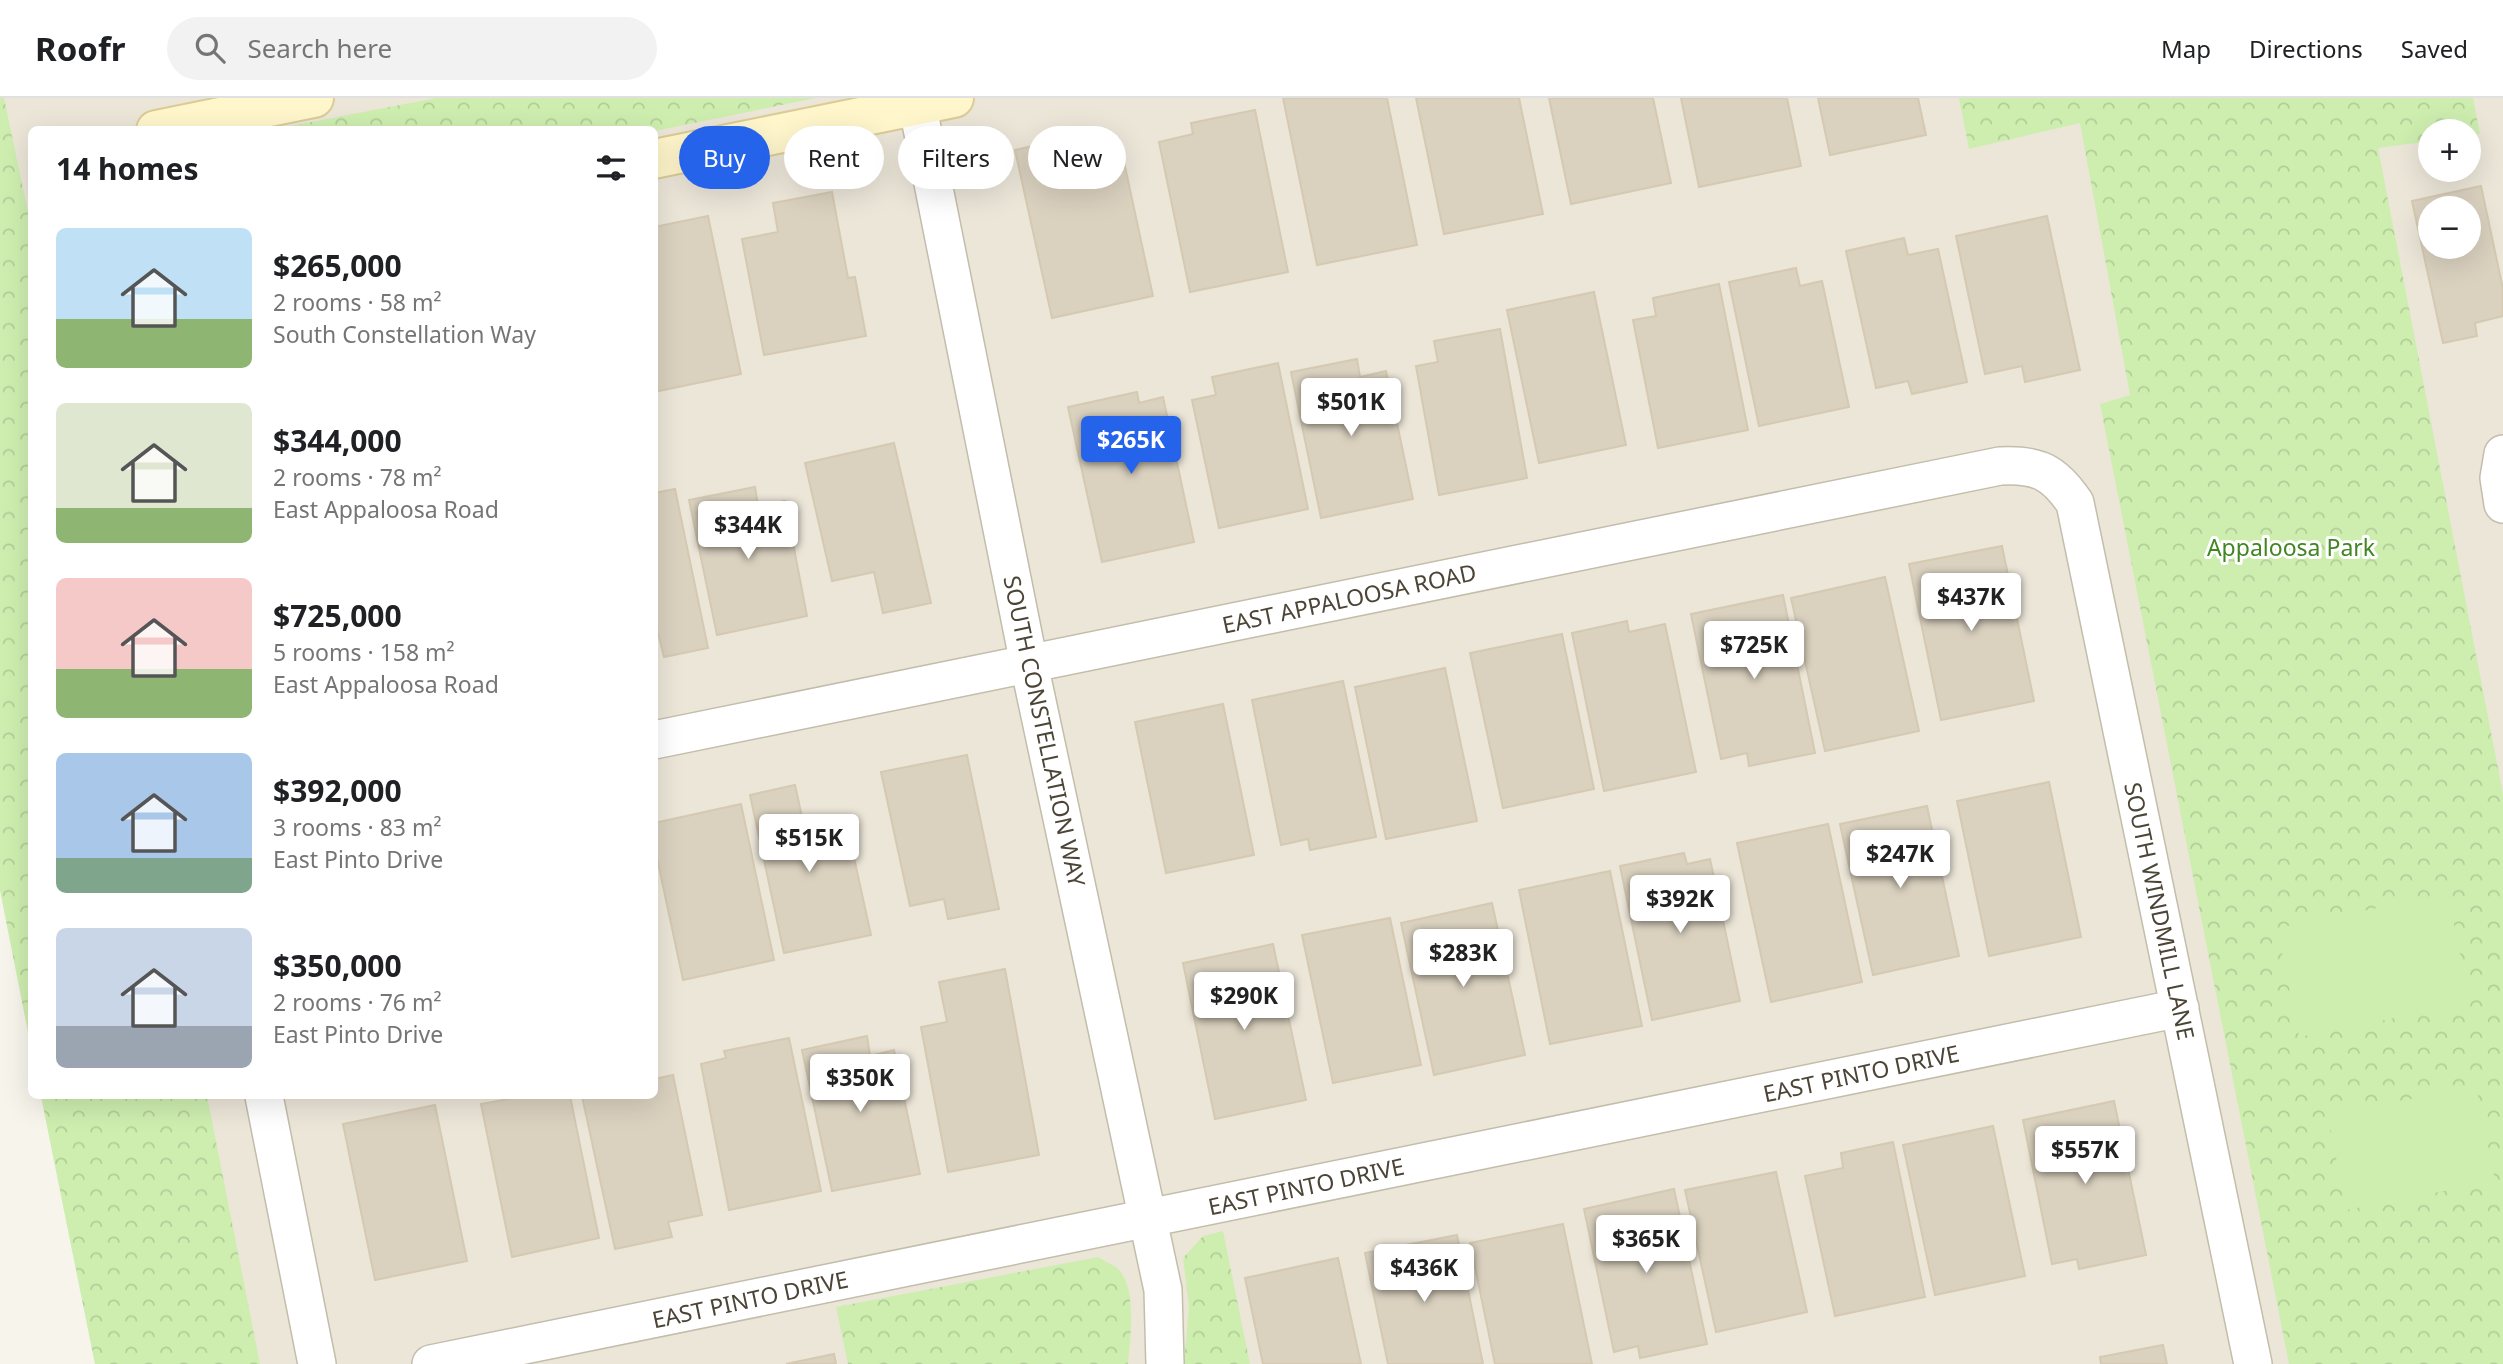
<!DOCTYPE html>
<meta charset="utf-8">
<style>
body{margin:0;font-family:"Noto Sans",sans-serif;background:#f2f2f2;color:#202124;height:100vh;display:flex;flex-direction:column;font-size:26px;white-space:nowrap}
*{box-sizing:border-box;margin:0}
p{font-size:23px;color:#757577}
.icon{flex:none;width:38px;height:38px;fill:none;stroke:currentColor;stroke-width:2;stroke-linecap:round;stroke-linejoin:round}
.map{position:relative;flex:1;overflow:hidden}
.sheet{position:absolute;left:28px;top:28px;width:630px;height:973px;display:flex;flex-direction:column;background:#fff;border-radius:10px;box-shadow:0 7px 28px #0002}
.sheet>*{flex:none}
.banner{position:absolute;left:679px;top:28px;width:665px;height:63px;display:flex;gap:14px}
.tools{position:absolute;left:2418px;top:21px;display:grid;gap:14px}
.tools a{display:grid;place-items:center;width:63px;height:63px;border-radius:50%;background:#fff;box-shadow:0 7px 28px #0002;font-size:35px}
.price{position:absolute;translate:-50% -60px;padding:0 16px;border-radius:7px;background:#fff;color:#222;font-size:23px;line-height:46px;filter:drop-shadow(0 2px 4px #0008)}
.price::after{content:'';position:absolute;left:50%;top:42px;width:21px;height:16px;margin-left:-10px;background:inherit;clip-path:polygon(0 0,100% 0,50% 100%)}
.price.on{background:#2563eb;color:#fff}
ul{padding:0;list-style:none}
li{display:flex;align-items:center;gap:21px;height:175px;padding:0 28px}
li span{display:grid;place-items:center;flex:none;width:196px;height:140px;border-radius:10px;color:#555}
li>.icon{margin-inline-start:auto}
span .icon{width:84px;height:84px;fill:#fffc;stroke-width:1}
li b{font-size:30px}
h2{display:flex;justify-content:space-between;align-items:center;height:84px;padding:0 28px;font-size:30px}
.chip{padding:0 24px;border-radius:32px;background:#fff;box-shadow:0 7px 28px #0002;font-size:24px;line-height:63px}
.chip.on{background:#2563eb;color:#fff}
header{display:flex;align-items:center;gap:42px;box-sizing:border-box;height:98px;padding:0 35px;background:#fff;border-bottom:2px solid #e0e0e0}
header strong{font-size:33px}
nav{display:flex;gap:38px;margin-inline-start:auto;font-size:24px}
.search{width:490px;height:63px;background:#f2f2f2;display:flex;align-items:center;gap:18px;box-sizing:border-box;padding:0 24px;border-radius:38px;color:#757577;font-size:26px}
.map>svg:first-child{display:block}
.residential{fill:#ebe6d8;fill-rule:evenodd}
.forest{fill:url(#forest-crowns)}
.pitch{fill:#ceeeb0}
.building{fill:#dad1bf;stroke:#d5c9b1;stroke-width:2;fill-rule:evenodd}
.lines{fill:none;stroke-linecap:round;stroke-linejoin:round}
.street-casing{stroke:#c3bdac;stroke-width:40}
.secondary-casing{stroke:#dbcc96;stroke-width:42}
.street{stroke:#fff;stroke-width:37}
.secondary{stroke:#fff6cc;stroke-width:38}
.labels{text-anchor:middle;dominant-baseline:central;stroke-width:6;stroke-linejoin:round;paint-order:stroke}
.park-label{font-size:23px;fill:#428523;stroke:#fff}
.street-label{font-size:23px;fill:#4c4537;stroke:#fff}
</style>
<header>
<strong>Roofr</strong>
<div class="search"><svg class="icon" aria-label="search" viewBox="0 0 24 24"><circle cx="10" cy="10" r="6"/><path d="M15 15l6 6"/></svg>Search here</div>
<nav><a>Map</a><a>Directions</a><a>Saved</a></nav>
</header>
<div class="map">
<svg width="2503" height="1266" viewBox="0 0 2503 1266">
<defs>
<pattern id="forest-crowns" width="20" height="18" patternUnits="userSpaceOnUse" patternTransform="scale(1.75)"><rect width="20" height="18" fill="#ceeeb0"/><path d="M2 6a3 3 0 1 1 6 0M12 15a3 3 0 1 1 6 0" fill="none" stroke="#b3cd98"/></pattern>
</defs>
<rect width="100%" height="100%" fill="#f7f4eb"/>
<path class="residential" d="M0 0H2503V1266H95L41 998H654V32H32L31 949 0 792ZM2431 33H2469V72H2431ZM2431 110H2469V149H2431Z"/>
<path class="forest" d="M0 0H4L32 133 31 949 0 792Z
M436 0H816L655 33 275 31Z
M1959 0H2473L2480 36 2469 37V33H2431V43L2378 50 2503 696V1266H2289L2100 306 2130 297 2080 25 1969 51Z
M41 998H207L260 1266H95Z
M1223 1133 1250 1266H1184L1189 1208 1183 1160 1203 1138Z
M1098 1159C1104 1163 1112 1166 1117 1170 1138 1188 1130 1241 1128 1266H848L836 1209Z"/>
<path class="pitch" d="M2448 796 2470 905 2299 939 2277 830Z
M2476 988 2495 1083 2346 1112 2328 1017Z"/>
<path class="building" d="M1283 0H1387L1417 147 1317 167Z
M1416 0H1519L1543 116 1444 136Z
M1549 0H1653L1671 85 1571 106Z
M1681 0H1787L1801 68 1699 89Z
M1818 0H1918L1926 37 1830 57Z
M1255 12 1288 174 1190 194 1159 44 1193 36 1191 25Z
M1082 37 1084 49 1119 41 1153 198 1052 220 1015 52Z
M2481 88 2503 191V218L2475 225 2477 238 2443 245 2412 103ZM2431 110H2469V149H2431Z
M832 94 848 180 855 179 866 238 764 257 742 141 778 134 773 105Z
M708 118 741 276 654 294V129Z
M2047 118 2080 272 2025 284 2022 268 1985 276 1956 138Z
M1904 140 1908 157 1938 151 1967 284 1912 296 1908 283 1876 290 1846 153Z
M1796 170 1800 188 1822 183 1849 309 1759 328 1729 184Z
M1719 186 1748 332 1658 350 1633 222 1656 218 1653 200Z
M1594 194 1626 347 1539 365 1507 212Z
M1500 231 1527 380 1439 397 1416 268 1438 264 1434 243Z
M1357 261 1360 279 1386 273 1413 401 1321 420 1291 274Z
M1278 265 1308 411 1219 430 1192 302 1216 297 1212 279Z
M1137 294 1139 305 1163 299 1194 444 1102 464 1068 309Z
M894 345 931 505 883 515 874 474 832 483 805 365Z
M755 389 758 408 785 403 807 518 717 537 689 402Z
M675 391 708 550 664 559 654 519V395Z
M2002 448 2034 603 1941 622 1909 466Z
M1885 479 1919 633 1825 653 1791 500Z
M1783 497 1815 655 1749 668 1747 655 1721 661 1691 516Z
M1627 523 1629 534 1665 526 1696 674 1604 693 1572 535Z
M1562 536 1594 691 1503 710 1470 555Z
M1445 570 1477 723 1386 741 1355 589Z
M1343 583 1376 739 1310 752 1308 741 1281 747 1252 602Z
M1223 606 1254 757 1166 775 1135 624Z
M967 657 999 811 948 821 944 801 910 808 881 674Z
M2049 684 2081 839 1989 858 1957 703Z
M795 687 804 728 845 719 871 837 784 855 750 697Z
M741 706 774 862 683 882 654 746V725Z
M1927 708 1959 858 1873 877 1840 726Z
M1828 726 1862 884 1771 904 1737 745Z
M1684 755 1687 766 1710 761 1740 903 1652 922 1620 768Z
M1610 773 1642 928 1550 946 1519 792Z
M1492 805 1525 957 1434 977 1401 825Z
M1390 820 1421 967 1333 985 1302 837Z
M1273 846 1306 1002 1215 1021 1183 865Z
M1005 871 1039 1057 948 1074 921 929 947 924 939 884Z
M867 938 870 958 894 952 920 1076 832 1093 802 952Z
M789 940 821 1093 729 1112 701 966 726 960 724 953Z
M673 977 702 1117 668 1124 672 1139 615 1151 582 998H654V981Z
M525 998H570L599 1140 512 1159 481 1006Z
M2114 1003 2146 1157 2079 1171 2077 1161 2052 1166 2023 1022Z
M435 1007 467 1163 375 1182 343 1026Z
M1993 1028 2025 1178 1935 1197 1903 1047Z
M1893 1044 1925 1199 1835 1218 1805 1078 1843 1070 1841 1055Z
M1776 1074 1807 1214 1716 1234 1685 1092Z
M1674 1091 1707 1246 1640 1260 1638 1248 1614 1254 1584 1111Z
M1563 1126 1592 1266H1495L1470 1145Z
M1457 1137 1483 1266H1388L1365 1155Z
M1338 1160 1361 1266H1263L1245 1180Z
M2163 1247 2167 1266H2101L2100 1259Z
M834 1256 836 1266H786Z"/>
<g class="lines">
<g class="street-casing">
<path id="street" d="M916 0 1029 566 1163 1192 1165 1266
M2503 356 2499 380 2503 406
M654 642 2000 368C2038 366 2054 374 2075 405L2253 1266
M264 998 317 1266
M431 1266 2180 910"/>
</g>
<g class="secondary-casing">
<path id="secondary" d="M156 32 314 0
M654 61 954 0"/>
</g>
<use href="#street" class="street"/>
<use href="#secondary" class="secondary"/>
</g>
<g class="labels">
<g class="park-label">
<text x="2291" y="449">Appaloosa Park</text>
</g>
<g class="street-label">
<text transform="translate(1349 500) rotate(-12)">EAST APPALOOSA ROAD</text>
<text transform="translate(1045 633) rotate(78)">SOUTH CONSTELLATION WAY</text>
<text transform="translate(2160 813) rotate(78)">SOUTH WINDMILL LANE</text>
<text transform="translate(1861 975) rotate(-12)">EAST PINTO DRIVE</text>
<text transform="translate(1306 1088) rotate(-12)">EAST PINTO DRIVE</text>
<text transform="translate(750 1201) rotate(-12)">EAST PINTO DRIVE</text>
</g>
</g>
</svg>
<div class="tools">
<a>+</a>
<a>−</a>
</div>
<b class="price" style="left:1351px;top:340px">$501K</b>
<b class="price on" style="left:1131px;top:378px">$265K</b>
<b class="price" style="left:748px;top:463px">$344K</b>
<b class="price" style="left:1971px;top:535px">$437K</b>
<b class="price" style="left:1754px;top:583px">$725K</b>
<b class="price" style="left:809px;top:776px">$515K</b>
<b class="price" style="left:1900px;top:792px">$247K</b>
<b class="price" style="left:1680px;top:837px">$392K</b>
<b class="price" style="left:1463px;top:891px">$283K</b>
<b class="price" style="left:1244px;top:934px">$290K</b>
<b class="price" style="left:860px;top:1016px">$350K</b>
<b class="price" style="left:2085px;top:1088px">$557K</b>
<b class="price" style="left:1646px;top:1177px">$365K</b>
<b class="price" style="left:1424px;top:1206px">$436K</b>
<div class="banner">
<a class="chip on">Buy</a>
<a class="chip">Rent</a>
<a class="chip">Filters</a>
<a class="chip">New</a>
</div>
<section class="sheet">
<h2>14 homes<svg class="icon" aria-label="filters" viewBox="0 0 24 24"><path d="M4 7h16M4 17h16"/><circle cx="9" cy="7" r="2"/><circle cx="15" cy="17" r="2"/></svg></h2>
<ul>
<li><span style="background:linear-gradient(#bfe0f5 65%,#8fb573 0)"><svg class="icon" aria-label="home" viewBox="0 0 24 24"><path d="M3 11l9-7 9 7M6 9v11h12V9"/></svg></span><div><b>$265,000</b><p>2 rooms · 58 m²</p><p>South Constellation Way</p></div></li>
<li><span style="background:linear-gradient(#dfe7d0 75%,#8fb573 0)"><svg class="icon" aria-label="home" viewBox="0 0 24 24"><path d="M3 11l9-7 9 7M6 9v11h12V9"/></svg></span><div><b>$344,000</b><p>2 rooms · 78 m²</p><p>East Appaloosa Road</p></div></li>
<li><span style="background:linear-gradient(#f6c9c9 65%,#8fb573 0)"><svg class="icon" aria-label="home" viewBox="0 0 24 24"><path d="M3 11l9-7 9 7M6 9v11h12V9"/></svg></span><div><b>$725,000</b><p>5 rooms · 158 m²</p><p>East Appaloosa Road</p></div></li>
<li><span style="background:linear-gradient(#a9c7e8 75%,#7fa58c 0)"><svg class="icon" aria-label="home" viewBox="0 0 24 24"><path d="M3 11l9-7 9 7M6 9v11h12V9"/></svg></span><div><b>$392,000</b><p>3 rooms · 83 m²</p><p>East Pinto Drive</p></div></li>
<li><span style="background:linear-gradient(#c9d6e8 70%,#9aa5b1 0)"><svg class="icon" aria-label="home" viewBox="0 0 24 24"><path d="M3 11l9-7 9 7M6 9v11h12V9"/></svg></span><div><b>$350,000</b><p>2 rooms · 76 m²</p><p>East Pinto Drive</p></div></li>
</ul>
</section>
</div>
